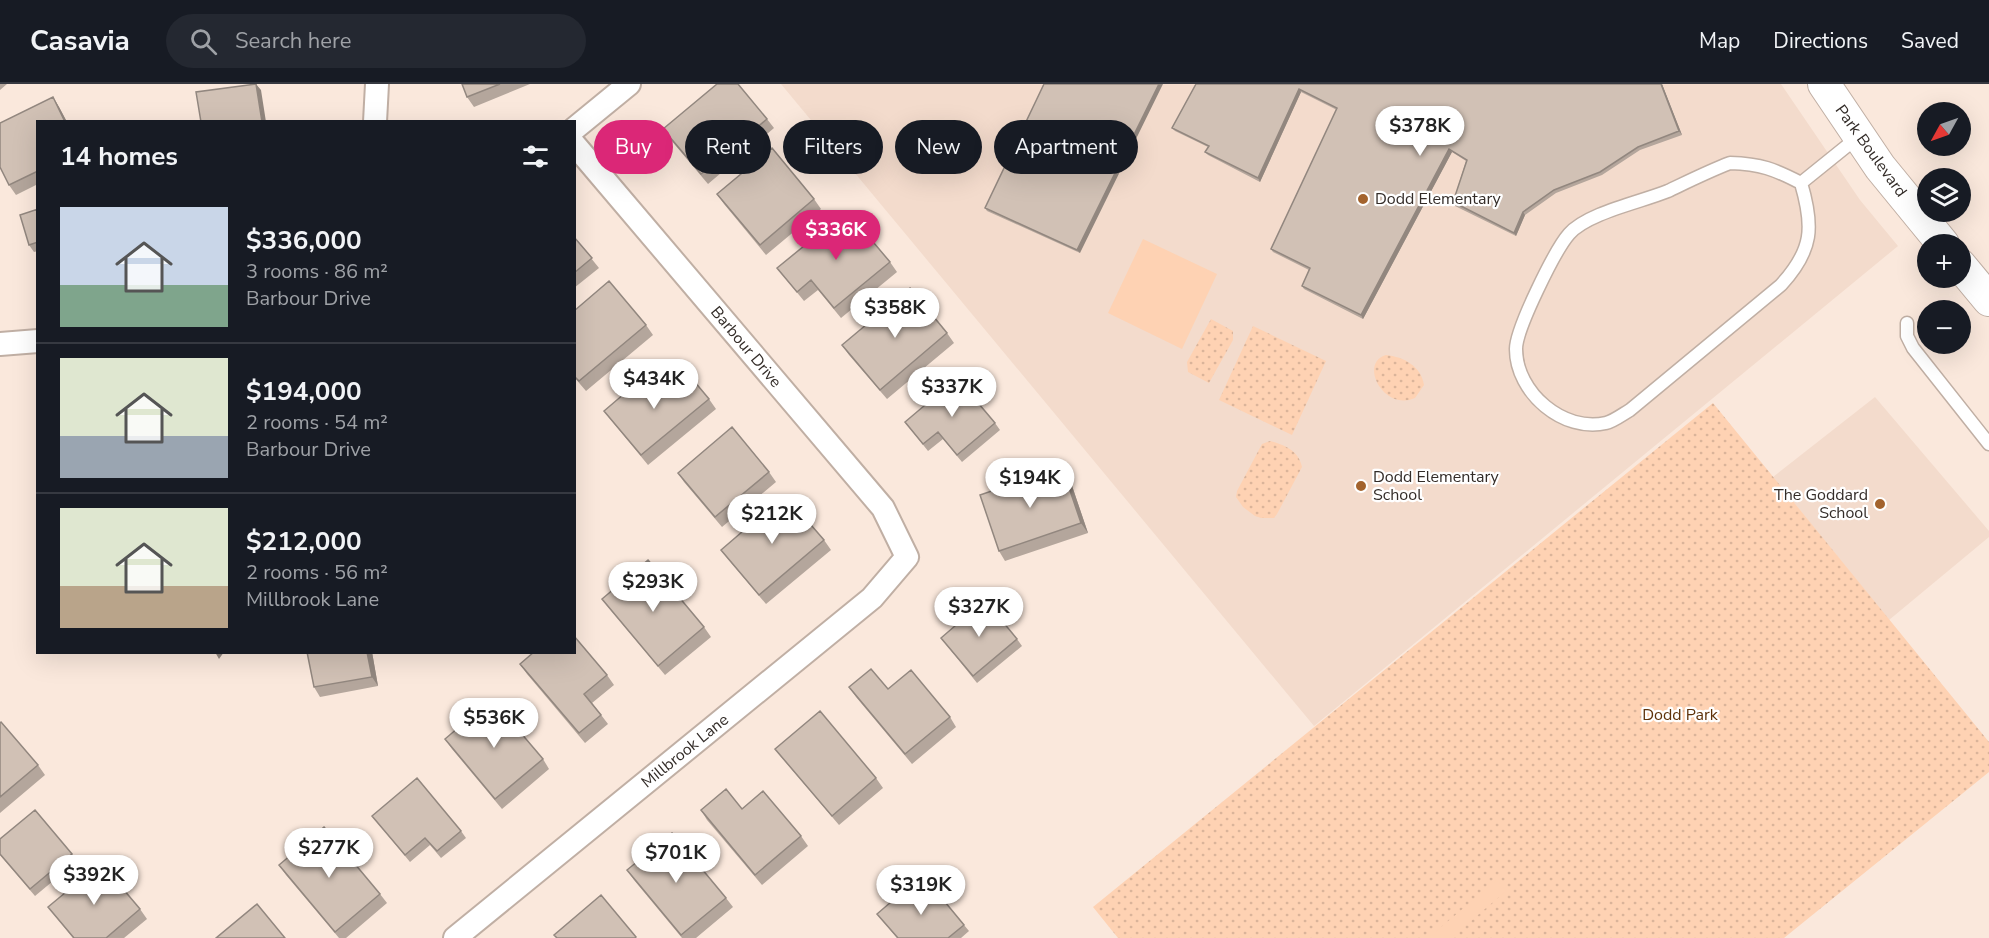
<!DOCTYPE html>
<meta charset="utf-8">
<style>
body{margin:0;font-family:"Nunito Sans",sans-serif;background:#242831;color:#f1f3f6;height:100vh;display:flex;flex-direction:column;font-size:22px;white-space:nowrap}
*{box-sizing:border-box;margin:0}
p{font-size:20px;color:#9ea1a6}
.icon{flex:none;width:33px;height:33px;fill:none;stroke:currentColor;stroke-width:2;stroke-linecap:round;stroke-linejoin:round}
.map{position:relative;flex:1;overflow:hidden}
.panel{position:absolute;left:36px;top:36px;width:540px;height:534px;display:flex;flex-direction:column;background:#171b24;border-radius:0px;box-shadow:0 6px 24px #0002}
.panel>*{flex:none}
.top-card{position:absolute;left:594px;top:36px;width:570px;height:54px;display:flex;gap:12px}
.needle{width:39px;rotate:230deg}
.tools{position:absolute;left:1917px;top:18px;display:grid;gap:12px}
.tools a{display:grid;place-items:center;width:54px;height:54px;border-radius:50%;background:#171b24;box-shadow:0 6px 24px #0002;font-size:30px}
.price{position:absolute;translate:-50% -51px;padding:0 14px;border-radius:21px;background:#fff;color:#222;font-size:20px;line-height:39px;filter:drop-shadow(0 2px 3px #0008)}
.price::after{content:'';position:absolute;left:50%;top:36px;width:18px;height:14px;margin-left:-9px;background:inherit;clip-path:polygon(0 0,100% 0,50% 100%)}
.price.current{background:#db2777;color:#fff}
ul{padding:0;list-style:none}
li{display:flex;align-items:center;gap:18px;height:150px;padding:0 24px}
li+li{border-top:2px solid #363941}
li span{display:grid;place-items:center;flex:none;width:168px;height:120px;border-radius:0px;color:#555}
li>.icon{margin-inline-start:auto}
span .icon{width:72px;height:72px;fill:#fffc;stroke-width:1}
li b{font-size:26px}
h2{display:flex;justify-content:space-between;align-items:center;height:72px;padding:0 24px;font-size:26px}
.tag{padding:0 21px;border-radius:27px;background:#171b24;box-shadow:0 6px 24px #0002;font-size:21px;line-height:54px}
.tag.current{background:#db2777;color:#fff}
header{display:flex;align-items:center;gap:36px;box-sizing:border-box;height:84px;padding:0 30px;background:#171b24;border-bottom:2px solid #363941}
header strong{font-size:28px}
nav{display:flex;gap:33px;margin-inline-start:auto;font-size:21px}
.search{width:420px;height:54px;background:#242831;display:flex;align-items:center;gap:15px;box-sizing:border-box;padding:0 21px;border-radius:33px;color:#9ea1a6;font-size:22px}
.map>svg:first-child{display:block}
.built{fill:#f3dbcc}
.park{fill:url(#park-dots)}
.garden{fill:#fed2b3}
.lines{fill:none;stroke-linecap:round;stroke-linejoin:round}
.service-casing{stroke:#c0afa4;stroke-width:15}
.minor-casing{stroke:#c0afa4;stroke-width:26}
.secondary-casing{stroke:#c0afa4;stroke-width:34}
.service{stroke:#fff;stroke-width:12}
.minor{stroke:#fff;stroke-width:22}
.secondary{stroke:#fff;stroke-width:32}
.wall{fill:#b4a69c}
.shaded-wall{fill:#92877f}
.building{fill:#d1c1b5;stroke:#92877f;stroke-width:1.5}
.poi-dot{fill:#a3632d;stroke:#fff;stroke-width:2}
.labels{text-anchor:middle;dominant-baseline:central;stroke-width:4.5;stroke-linejoin:round;paint-order:stroke}
.street-label{font-size:16px;fill:#332c28;stroke:#fff}
.poi-label{font-size:16px;fill:#332c28;stroke:#fff;text-anchor:start}
.park-label{font-size:16px;fill:#5e320a;stroke:#fff}
</style>
<header>
<strong>Casavia</strong>
<div class="search"><svg class="icon" aria-label="search" viewBox="0 0 24 24"><circle cx="10" cy="10" r="6"/><path d="M15 15l6 6"/></svg>Search here</div>
<nav><a>Map</a><a>Directions</a><a>Saved</a></nav>
</header>
<div class="map">
<svg width="1989" height="854" viewBox="0 0 1989 854">
<defs>
<pattern id="park-dots" width="8" height="8" patternUnits="userSpaceOnUse" patternTransform="scale(1.5)"><rect width="8" height="8" fill="#fed2b3"/><path d="M2 2h.1M6 6h.1" fill="none" stroke="#dab49a" stroke-width="1.8" stroke-linecap="round"/></pattern>
</defs>
<rect width="100%" height="100%" fill="#fae8dc"/>
<path class="built" d="M781 0H1781L1860 116 1898 162 1314 642Z
M1875 313 1989 447V453L1889 536 1773 393Z"/>
<path class="park" d="M1211 235 1233 247V256L1209 299 1188 288 1187 278Z
M1253 242 1326 277 1292 351 1219 316Z
M1386 271C1404 273 1421 282 1424 301L1415 314C1384 328 1358 279 1386 271Z
M1713 319 1989 658V688L1784 854H1118L1093 823Z
M1270 357C1285 361 1299 367 1302 383L1277 430 1274 434H1261L1255 432 1243 423 1236 413 1237 407 1262 360Z"/>
<path class="garden" d="M1143 155 1217 190 1182 265 1108 229Z
M1497 796 1506 807 1451 854H1428Z"/>
<g class="lines">
<g class="service-casing">
<path id="service" d="M1730 79C1761 80 1774 85 1801 99 1814 143 1813 166 1781 201L1630 326C1623 330 1614 337 1606 339 1564 349 1516 309 1516 265 1516 245 1555 166 1569 150 1587 129 1641 118 1668 107 1689 97 1709 87 1730 79Z
M1801 99 1858 53
M1907 239V252L1913 264 1989 360"/>
</g>
<g class="minor-casing">
<path id="minor" d="M375 38 377 0
M574 45 629 0
M0 260 38 257
M455 854 872 514 907 473 883 424 574 60"/>
</g>
<g class="secondary-casing">
<path id="secondary" d="M1824 0 1880 83 1943 160
M1960 181 1989 216"/>
</g>
<use href="#service" class="service"/>
<use href="#minor" class="minor"/>
<use href="#secondary" class="secondary"/>
</g>
<path class="wall" d="M0 0H7L0 6Z
M462 0H530L474 23 467 13Z
M1044 0 1080 169 987 127 985 124Z
M1196 0H1662L1682 51 1640 66 1602 91 1556 109 1525 131 1516 152 1455 122 1453 118 1466 77 1452 68 1363 235 1304 205 1302 202 1309 186 1273 168 1271 165 1337 26 1301 8 1260 98 1208 71 1205 68 1208 63 1175 47 1172 44Z
M53 13 59 23 67 38H38V100L16 111 9 101 0 83V39Z
M767 35 774 44 708 100 670 55 663 45Z
M717 110 814 115 821 125 766 171 724 120Z
M38 125V167L34 168 29 161Z
M574 153 599 184 574 204Z
M890 178 897 188 841 234 818 206 804 217 777 184Z
M574 227 646 241 653 251 586 307 574 293Z
M947 249 954 259 887 315 849 271 842 261Z
M670 307 709 315 716 325 648 381 611 336 604 327Z
M905 338 995 339 1000 346 962 378 943 355 928 367Z
M769 388 776 398 722 443 684 398 678 389Z
M1069 393 1088 449 1005 477 999 467Z
M824 456 831 466 766 520 728 475 721 466Z
M602 515 704 543 711 553 665 591 609 524Z
M941 554 1017 555 1022 562 977 599Z
M307 568H372L378 602 320 613 314 603Z
M520 580 607 591 614 601 592 619 608 640 585 659 527 590Z
M849 603 888 605 950 633 956 643 912 680 856 613Z
M0 639 38 681 45 691 0 729Z
M445 655 543 675 549 685 502 725 452 665Z
M775 665 876 694 883 704 839 741 782 674Z
M742 725 801 752 808 762 762 801 707 736 701 726Z
M372 732 461 747 466 754 441 774 430 761 410 778Z
M0 755 72 770 77 777 35 812 0 771Z
M279 781 380 810 387 819 346 854H339L286 791Z
M627 786 726 814 733 823 696 854H682L634 796Z
M914 815 964 841 969 847 961 854H897L877 830Z
M48 823 140 825 147 835 124 854H73Z"/>
<path class="shaded-wall" d="M256 0 261 6 266 38H262Z
M1159 0H1163L1080 169 1077 166Z
M1661 0H1662L1682 51 1679 47Z
M1299 5 1301 8 1260 98 1258 94Z
M53 13 59 23 67 38H65Z
M1449 65 1452 68 1363 235 1361 231Z
M1523 128 1525 131 1516 152 1514 149Z
M1062 383 1069 393 1088 449 1081 439Z
M215 568H224L219 575Z
M367 568H372L378 602 372 593Z"/>
<path class="building" d="M256 0 262 38H201L196 8Z
M462 0H500L467 13Z
M717 0H738L767 35 701 90 663 45Z
M1044 0H1159L1077 166 985 124Z
M1196 0H1661L1679 47 1638 63 1600 88 1554 106 1523 128 1514 149 1453 118 1467 76 1449 65 1361 231 1302 202 1310 184 1271 165 1337 24 1299 5 1258 94 1205 68 1209 62 1172 44Z
M53 13 65 38H38V87L9 101 0 83V39Z
M772 64 814 115 760 161 717 110Z
M38 125V158L29 161 20 131Z
M847 127 890 178 834 224 811 196 797 208 777 184Z
M574 153 592 174 574 189Z
M609 197 646 241 579 297 574 292V227Z
M910 204 947 249 880 306 842 261Z
M652 286 670 307 689 291 709 315 641 371 604 327Z
M957 294 995 339 957 371 938 348 923 360 905 338Z
M732 343 769 388 715 433 678 389Z
M1062 383 1081 439 999 467 980 411Z
M785 411 824 456 759 511 721 466Z
M648 476 704 543 658 582 602 515Z
M985 516 1017 555 973 592 941 554Z
M574 552 607 591 584 610 601 631 579 649 520 580 534 568H574Z
M307 568H367L372 593 314 603Z
M871 585 888 605 911 586 950 633 905 670 849 603Z
M492 615 543 675 495 715 445 655Z
M820 627 876 694 832 732 775 665Z
M1 638 38 681 0 713V639Z
M417 694 461 747 437 767 425 754 405 771 372 732Z
M726 705 742 725 763 707 801 752 755 791 701 726Z
M35 726 72 770 30 805 0 770V755Z
M324 743 380 810 335 848 279 781Z
M672 749 726 814 681 851 627 786Z
M101 779 140 825 106 854H74L48 823Z
M931 801 964 841 948 854H898L877 830 906 805 914 815Z
M601 811 636 853 635 854H557L554 851Z
M257 820 285 854H216Z"/>
<g class="poi-dot">
<circle cx="1363" cy="115" r="6"/>
<circle cx="1361" cy="402" r="6"/>
<circle cx="1880" cy="420" r="6"/>
</g>
<g class="labels">
<g class="street-label">
<text transform="translate(1871 67) rotate(54)">Park Boulevard</text>
<text transform="translate(746 263) rotate(50)">Barbour Drive</text>
<text transform="translate(685 667) rotate(-39)">Millbrook Lane</text>
</g>
<g class="poi-label">
<text x="1375" y="115">Dodd Elementary</text>
<text x="1373" y="393">Dodd Elementary<tspan x="1373" dy="18">School</tspan></text>
<text x="1868" y="411" text-anchor="end">The Goddard<tspan x="1868" dy="18">School</tspan></text>
</g>
<g class="park-label">
<text x="1680" y="631">Dodd Park</text>
</g>
</g>
</svg>
<div class="tools">
<a><svg class="needle" viewBox="-14 -14 28 28"><path d="M0-13l5 13h-10z" fill="#e53935"/><path d="M0 13l5-13h-10z" fill="#9ea1a6"/></svg></a>
<a><svg class="icon" aria-label="layers" viewBox="0 0 24 24"><path d="M12 4l9 5-9 5-9-5zM3 14l9 5 9-5"/></svg></a>
<a>+</a>
<a>−</a>
</div>
<b class="price" style="left:1420px;top:73px">$378K</b>
<b class="price current" style="left:836px;top:177px">$336K</b>
<b class="price" style="left:895px;top:255px">$358K</b>
<b class="price" style="left:654px;top:326px">$434K</b>
<b class="price" style="left:952px;top:334px">$337K</b>
<b class="price" style="left:1030px;top:425px">$194K</b>
<b class="price" style="left:772px;top:461px">$212K</b>
<b class="price" style="left:653px;top:529px">$293K</b>
<b class="price" style="left:979px;top:554px">$327K</b>
<b class="price" style="left:494px;top:665px">$536K</b>
<b class="price" style="left:329px;top:795px">$277K</b>
<b class="price" style="left:676px;top:800px">$701K</b>
<b class="price" style="left:94px;top:822px">$392K</b>
<b class="price" style="left:921px;top:832px">$319K</b>
<div class="top-card">
<a class="tag current">Buy</a>
<a class="tag">Rent</a>
<a class="tag">Filters</a>
<a class="tag">New</a>
<a class="tag">Apartment</a>
</div>
<section class="panel">
<h2>14 homes<svg class="icon" aria-label="filters" viewBox="0 0 24 24"><path d="M4 7h16M4 17h16"/><circle cx="9" cy="7" r="2"/><circle cx="15" cy="17" r="2"/></svg></h2>
<ul>
<li><span style="background:linear-gradient(#c9d6e8 65%,#7fa58c 0)"><svg class="icon" aria-label="home" viewBox="0 0 24 24"><path d="M3 11l9-7 9 7M6 9v11h12V9"/></svg></span><div><b>$336,000</b><p>3 rooms · 86 m²</p><p>Barbour Drive</p></div></li>
<li><span style="background:linear-gradient(#dfe7d0 65%,#9aa5b1 0)"><svg class="icon" aria-label="home" viewBox="0 0 24 24"><path d="M3 11l9-7 9 7M6 9v11h12V9"/></svg></span><div><b>$194,000</b><p>2 rooms · 54 m²</p><p>Barbour Drive</p></div></li>
<li><span style="background:linear-gradient(#dfe7d0 65%,#b9a48a 0)"><svg class="icon" aria-label="home" viewBox="0 0 24 24"><path d="M3 11l9-7 9 7M6 9v11h12V9"/></svg></span><div><b>$212,000</b><p>2 rooms · 56 m²</p><p>Millbrook Lane</p></div></li>
</ul>
</section>
</div>
